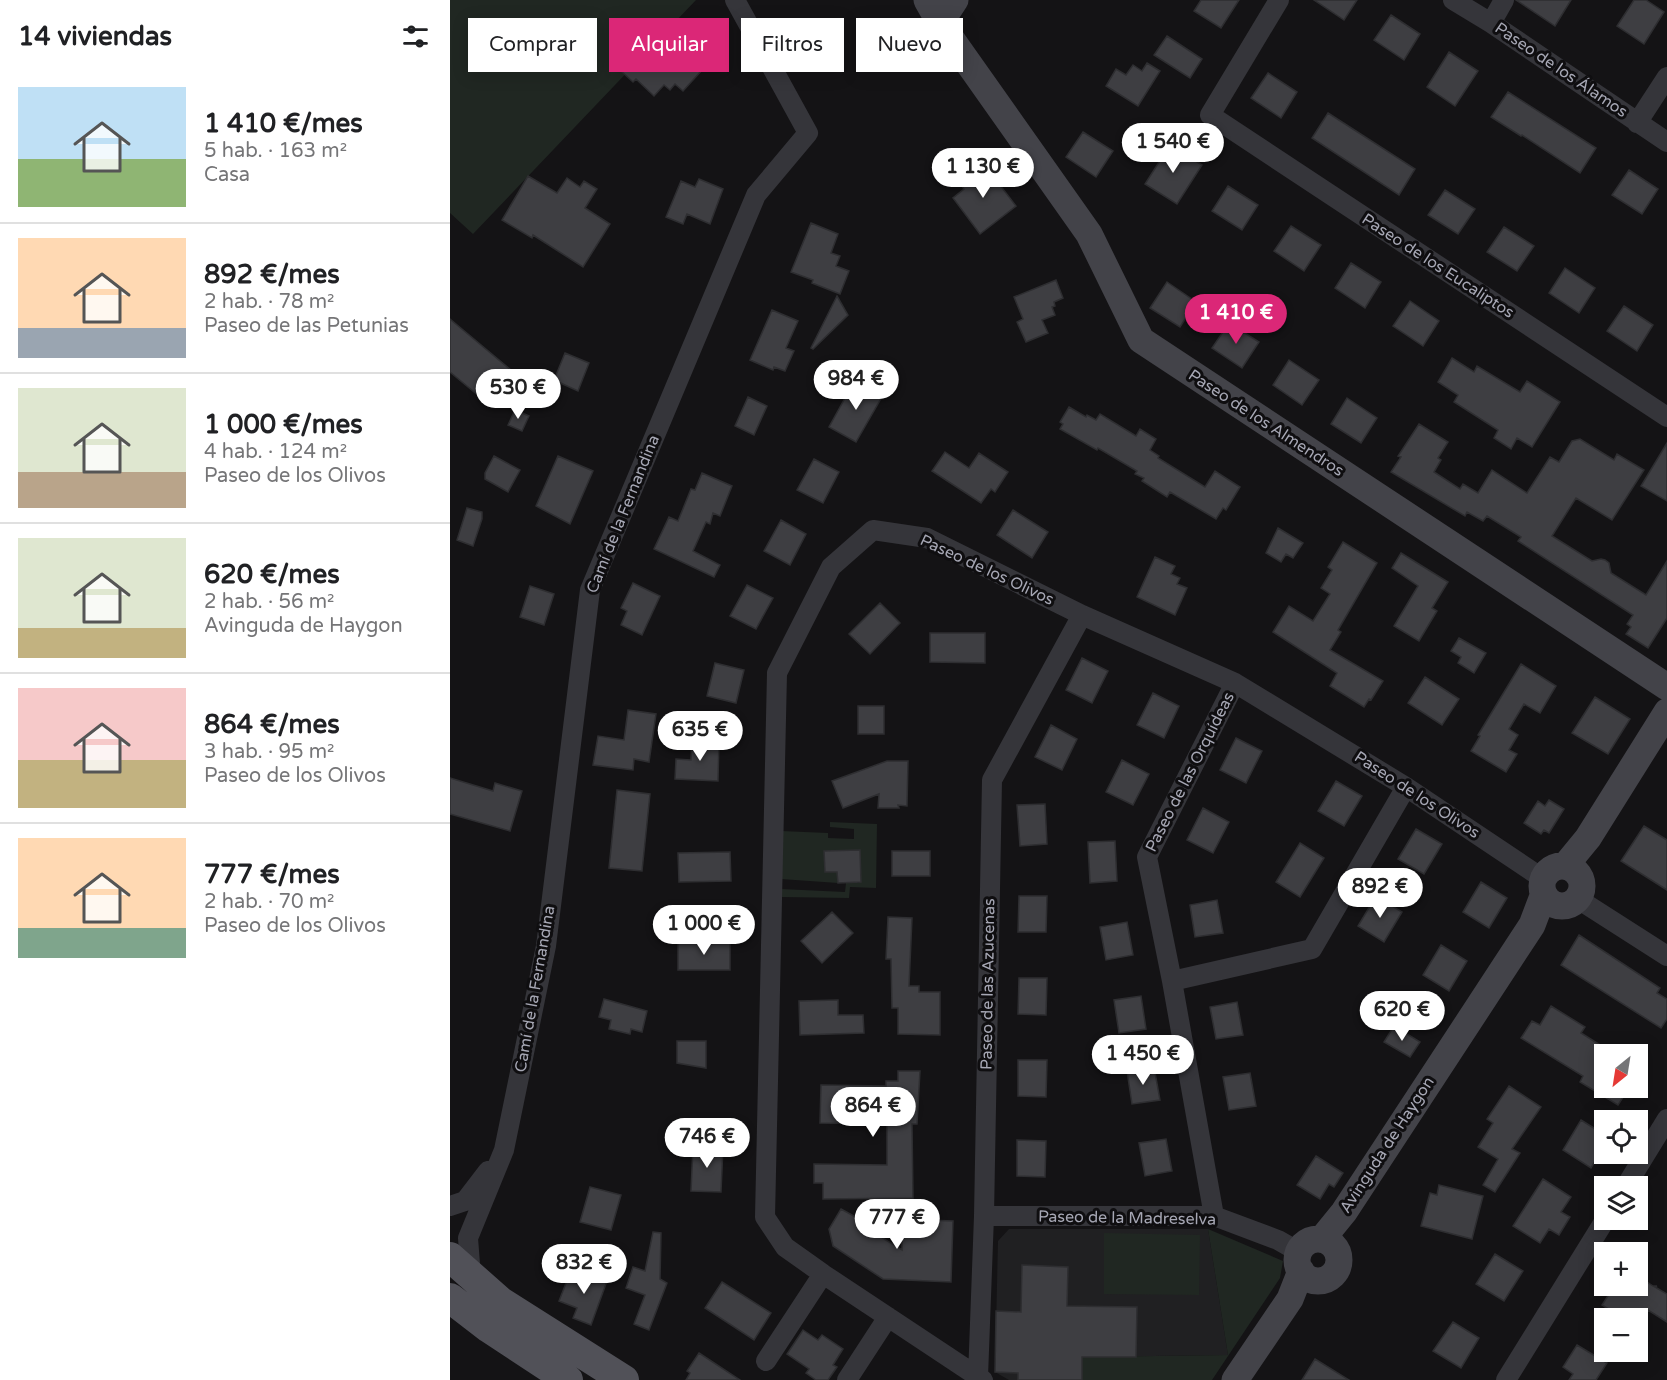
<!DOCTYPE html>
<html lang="es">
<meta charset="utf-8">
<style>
body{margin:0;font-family:"Varela Round",sans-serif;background:#f6f6f6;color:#202124;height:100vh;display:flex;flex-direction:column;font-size:22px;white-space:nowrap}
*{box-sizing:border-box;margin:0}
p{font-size:20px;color:#757577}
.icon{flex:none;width:33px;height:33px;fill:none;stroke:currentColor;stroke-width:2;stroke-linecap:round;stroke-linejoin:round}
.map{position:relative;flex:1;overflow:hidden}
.details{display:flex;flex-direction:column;background:#fff;width:450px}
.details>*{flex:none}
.top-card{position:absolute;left:18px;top:18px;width:570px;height:54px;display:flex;gap:12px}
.needle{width:39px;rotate:210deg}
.buttons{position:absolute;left:1144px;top:1044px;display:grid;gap:12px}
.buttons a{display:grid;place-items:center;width:54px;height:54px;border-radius:0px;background:#fff;box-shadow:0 3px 15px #0003;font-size:30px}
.price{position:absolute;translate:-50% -51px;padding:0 14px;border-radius:21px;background:#fff;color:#222;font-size:20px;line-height:39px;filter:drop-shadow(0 2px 3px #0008)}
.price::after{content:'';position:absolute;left:50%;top:36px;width:18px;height:14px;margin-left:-9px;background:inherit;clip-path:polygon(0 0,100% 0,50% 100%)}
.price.current{background:#db2777;color:#fff}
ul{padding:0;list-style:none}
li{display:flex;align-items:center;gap:18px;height:150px;padding:0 18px}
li+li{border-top:2px solid #e0e0e0}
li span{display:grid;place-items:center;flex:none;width:168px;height:120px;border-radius:0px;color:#555}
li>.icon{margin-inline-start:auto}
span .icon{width:72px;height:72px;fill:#fffc;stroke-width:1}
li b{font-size:26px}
h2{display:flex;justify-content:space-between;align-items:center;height:72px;padding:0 18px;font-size:26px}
.tag{padding:0 21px;border-radius:0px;background:#fff;box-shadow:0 3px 15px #0003;font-size:21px;line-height:54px}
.tag.current{background:#db2777;color:#fff}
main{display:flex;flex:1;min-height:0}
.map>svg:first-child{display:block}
.built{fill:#202022}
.green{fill:#202722}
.building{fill:#3e3e42;stroke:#2e2e31;stroke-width:1.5}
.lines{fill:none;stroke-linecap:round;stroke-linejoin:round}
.street{stroke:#35353a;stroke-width:20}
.secondary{stroke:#434349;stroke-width:27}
.primary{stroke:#515158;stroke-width:30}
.labels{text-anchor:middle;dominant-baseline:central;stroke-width:6;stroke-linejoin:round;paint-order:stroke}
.street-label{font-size:16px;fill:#a6a7b4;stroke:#0f0e10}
</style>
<main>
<section class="details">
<h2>14 viviendas<svg class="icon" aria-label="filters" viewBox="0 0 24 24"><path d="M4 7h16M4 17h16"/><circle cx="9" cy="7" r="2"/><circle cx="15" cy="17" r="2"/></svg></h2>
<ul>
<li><span style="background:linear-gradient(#bfe0f5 60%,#8fb573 0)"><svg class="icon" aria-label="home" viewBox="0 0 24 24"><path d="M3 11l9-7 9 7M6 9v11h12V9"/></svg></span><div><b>1 410 €/mes</b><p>5 hab. · 163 m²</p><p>Casa</p></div></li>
<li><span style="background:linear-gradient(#ffd9b3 75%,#9aa5b1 0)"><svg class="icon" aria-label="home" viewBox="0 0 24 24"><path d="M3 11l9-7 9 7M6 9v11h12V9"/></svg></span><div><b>892 €/mes</b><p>2 hab. · 78 m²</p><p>Paseo de las Petunias</p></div></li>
<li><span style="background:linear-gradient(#dfe7d0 70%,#b9a48a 0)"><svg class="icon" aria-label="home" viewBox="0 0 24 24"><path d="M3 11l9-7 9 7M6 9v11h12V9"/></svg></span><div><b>1 000 €/mes</b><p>4 hab. · 124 m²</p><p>Paseo de los Olivos</p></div></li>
<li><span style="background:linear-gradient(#dfe7d0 75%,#c2b280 0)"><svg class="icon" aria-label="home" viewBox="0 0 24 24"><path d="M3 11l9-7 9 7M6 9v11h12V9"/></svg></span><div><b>620 €/mes</b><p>2 hab. · 56 m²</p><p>Avinguda de Haygon</p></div></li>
<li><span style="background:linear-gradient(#f6c9c9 60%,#c2b280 0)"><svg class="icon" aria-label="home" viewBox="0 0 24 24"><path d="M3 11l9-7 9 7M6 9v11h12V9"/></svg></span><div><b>864 €/mes</b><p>3 hab. · 95 m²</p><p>Paseo de los Olivos</p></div></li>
<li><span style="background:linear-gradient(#ffd9b3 75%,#7fa58c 0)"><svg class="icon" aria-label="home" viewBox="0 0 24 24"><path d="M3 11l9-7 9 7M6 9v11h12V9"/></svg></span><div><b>777 €/mes</b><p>2 hab. · 70 m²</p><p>Paseo de los Olivos</p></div></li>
</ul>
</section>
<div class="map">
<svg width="1217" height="1380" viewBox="0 0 1217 1380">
<rect width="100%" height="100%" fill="#141315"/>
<path class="built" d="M559 1229H758L778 1355 633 1357 632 1380H559L545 1372 548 1241Z"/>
<path class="green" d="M0 0H246L23 234 0 213Z
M380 822 427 824 426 888 400 887 399 898 331 897V889L395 892 396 883H409L410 850 374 851 375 872H387L388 883 331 879V831L378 833V838L404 839V829L380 827Z
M758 1229 833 1261 830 1278 762 1380H632V1357L778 1355Z
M654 1233 750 1235 749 1295 654 1294Z"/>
<path class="building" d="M751 0H789L771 28 744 11Z
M864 0H907L894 20Z
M1066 0H1121L1105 26Z
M1184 0H1196L1214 12 1194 44 1167 26Z
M941 15 970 34 954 60 924 40Z
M717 36 752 59 740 78 704 55Z
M195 45 216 61 229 47 253 69 233 91 225 84 220 90 214 85 204 96 186 79 183 82 171 71Z
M999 52 1028 71 1005 106 977 87Z
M697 63 710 71 688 106 656 86 666 69 676 75 683 65 692 71Z
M818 73 847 92 831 118 801 98Z
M1058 92 1146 148 1130 173 1072 135 1071 136 1041 117Z
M878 113 965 169 949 195 862 138Z
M633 132 663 151 646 177 616 157Z
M720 145 752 165 727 204 695 184Z
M534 164 566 206 530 234 503 198 514 189 509 182Z
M1179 170 1208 189 1192 214 1162 195Z
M78 176 107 193 117 178 130 187 134 181 147 189 135 208 160 224 133 267 83 235 82 238 52 220Z
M249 179 273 189 260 224 237 214 233 224 216 217 231 181 245 187Z
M778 186 808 205 792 230 762 211Z
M995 190 1025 209 1008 234 978 215Z
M361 223 388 234 381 253 390 256 386 266 399 271 390 294 362 283 363 280 341 272Z
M841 226 871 245 854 271 824 251Z
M1054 227 1084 246 1067 271 1037 252Z
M901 263 931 282 915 308 885 288Z
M1115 268 1145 288 1129 313 1099 293Z
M606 280 613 298 604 302 605 306 602 307 605 315 592 320 598 333 576 342 567 322 573 319 564 297Z
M717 282 746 302 730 327 700 308Z
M387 296 398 315 363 349 361 348Z
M960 301 989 321 973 346 943 326Z
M1174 306 1203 325 1187 351 1157 331Z
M322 310 348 321 336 348 344 351 335 371 324 367 323 370 300 360Z
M0 319 61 370 35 401 0 372Z
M779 323 809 342 792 368 762 348Z
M115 353 139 363 128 391 104 380Z
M1002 358 1024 372 1027 366 1070 392 1077 381 1110 402 1082 447 1067 438 1061 449 1044 438 1048 430 1004 402 1008 395 988 382Z
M839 360 869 380 852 405 823 385Z
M405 380 433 395 406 442 379 427Z
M298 397 317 406 304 435 285 426Z
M897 398 927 418 911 443 881 424Z
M619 407 636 417 637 415 646 420 650 414 686 436 690 429 706 439 700 450 709 456 708 458 755 487 765 471 790 487 776 510 773 508 766 519 720 492 717 497 692 481 694 478 685 474 687 471 648 448 647 450 610 429 613 424 610 422Z
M65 410 79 416 72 431 58 425Z
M969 424 998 442 988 458 991 460 984 472 1010 489 1013 484 1028 493 1042 470 1077 493 1100 457 1109 462 1122 441 1130 439 1164 460 1167 454 1194 470 1162 520 1126 498 1102 536 1142 561 1151 559 1155 560 1159 563 1161 573 1196 595 1217 561V618L1198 648 1176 634 1181 627 1177 624 1183 615 1068 541 1071 537 1037 516 1033 521 1017 512 1015 516 941 472 951 457 948 456Z
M1217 443V501L1191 486Z
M495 452 519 468 529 453 558 472 545 492 541 489 531 503 482 471Z
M44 456 70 470 58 492 35 479V473Z
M108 456 143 471 120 524 86 506Z
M364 459 389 472 373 503 347 490Z
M252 473 282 486 270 516 263 513 260 524 256 522 243 551 270 565 264 577 204 549 219 517 228 521 241 489 245 490Z
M17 508 32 512V519L23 546 7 540Z
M563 510 598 532 582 558 547 535Z
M331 520 356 534 340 565 314 551Z
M828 528 853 543 843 558 836 554 831 562 816 553Z
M893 542 927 563 888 630 891 632 880 650 933 681 921 700 919 699 914 707 880 686 887 673 823 632 839 606 863 621 880 594 871 588 882 570 878 567Z
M951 553 998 582 982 608 987 611 969 641 944 626 968 586 942 568Z
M705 557 725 566 721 574 730 578 727 584 737 588 725 615 687 597Z
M183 583 210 596 192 635 171 625 177 611 171 608Z
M297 585 323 598 306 629 280 616Z
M80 586 104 594 94 625 70 617Z
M430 603 450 623 420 654 399 634Z
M480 633H535V663L480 662Z
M1009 638 1036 653 1024 673 1008 663 1011 657 1001 651Z
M632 658 658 671 642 703 616 690Z
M265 663 294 670 286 703 257 696Z
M1071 664 1106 686 1090 713 1074 704 1059 729 1068 735 1059 750 1067 754 1056 772 1021 751 1030 736 1028 735Z
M975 677 1009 699 992 725 958 703Z
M703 693 729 706 714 738 687 725Z
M1145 697 1180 719 1158 754 1122 733Z
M408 706H434V734H408Z
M178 710 206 714 199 762 184 759 183 770 143 765 148 736 174 740Z
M601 725 627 739 612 770 585 757Z
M786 738 812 751 796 783 770 770Z
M242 740 269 741 268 781 225 779 226 759 241 760Z
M672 760 699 774 683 805 656 792Z
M437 761H458L457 806 448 805 449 808H428L429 794 393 808 382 781Z
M0 778 43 791 45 783 72 791 60 831 0 814Z
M886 781 912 796 894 826 868 811Z
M167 790 200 794 192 871 159 868Z
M1099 800 1114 809 1099 833 1094 830 1091 834 1074 823 1088 801 1095 806Z
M595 804 597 844 570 846 567 805Z
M753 808 779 822 763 853 737 840Z
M1194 826 1217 840V890L1171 861Z
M966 829 992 844 974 874 948 859Z
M665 841 667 881 640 883 638 842Z
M850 843 874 858 850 897 826 882Z
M410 850 411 882 388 883 387 872H375L374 851Z
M442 851H480V876H442Z
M280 852 281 881 229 882 228 853Z
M1031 882 1057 898 1039 928 1013 912Z
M569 896H597L596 932H568Z
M926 896 952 912 934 942 908 926Z
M767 900 773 933 745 937 740 905Z
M382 912 403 933 372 963 351 941Z
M438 917 462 918 459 986H469V992H490V1035L448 1034V1008H442L441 959H436Z
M677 922 683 955 656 960 650 927Z
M1129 935 1210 988 1207 993 1217 999V1019L1211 1028 1111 965Z
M228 941H280V970H228Z
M991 945 1017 961 999 991 973 975Z
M569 978H597L596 1015 568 1014Z
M691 996 696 1029 669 1033 664 1000Z
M154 999 197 1011 192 1032 181 1029 180 1034 159 1029 161 1020 149 1017Z
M388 1000V1015H413L414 1033 350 1035 349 1001Z
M787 1002 793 1035 766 1039 760 1007Z
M1101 1006 1135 1027 1131 1033 1155 1048V1088H1179L1168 1105 1130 1082 1133 1076 1071 1038 1082 1021 1090 1025Z
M944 1026 970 1042 960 1057 934 1042Z
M227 1041H256V1068L227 1063Z
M568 1060H597L596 1097 568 1096Z
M704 1067 710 1100 682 1104 677 1071Z
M448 1071H470L467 1124H462L463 1198 373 1199V1183H364V1164L437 1165V1124L370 1123 371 1085 436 1086V1081H448Z
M800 1073 806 1106 779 1110 773 1077Z
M1059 1086 1091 1107 1062 1149 1070 1153 1045 1192 1033 1185 1048 1159 1028 1147 1043 1123 1037 1119Z
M1131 1120 1155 1135V1144L1141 1168 1113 1150Z
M716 1139 722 1171 695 1176 689 1143Z
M567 1140 596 1141 595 1177 567 1176Z
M243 1146 273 1147 271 1192 241 1191Z
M866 1156 893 1173 884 1187 879 1184 870 1199 847 1185Z
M1093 1179 1121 1197 1111 1212 1120 1217 1109 1235 1099 1229 1090 1243 1063 1226Z
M989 1185 1033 1196 1022 1239 971 1226 980 1193 987 1195Z
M140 1187 171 1195 161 1230 130 1222Z
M391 1209 422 1226 426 1234 452 1250V1232H460V1228L476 1229 477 1220 503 1221 501 1282 433 1279 383 1246 379 1229Z
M203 1232 211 1233 210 1279 217 1283 199 1330 184 1324 195 1295 176 1288 183 1267 195 1271Z
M1045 1254 1073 1271 1054 1301 1026 1284Z
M572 1265 618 1267 617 1306 687 1307 686 1357H632V1380H568V1373L545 1372 546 1311 571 1312Z
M127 1270 157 1281 141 1325 123 1318 127 1308 109 1301 118 1278 123 1280Z
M1188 1276 1203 1286H1207L1205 1287 1217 1294V1322L1198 1310 1188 1326V1315L1186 1318H1173L1152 1305 1163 1288 1168 1291 1171 1286H1188Z
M272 1282 321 1313 304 1340 255 1308Z
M1003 1322 1029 1338 1011 1368 983 1351Z
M353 1330 368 1340 372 1335 393 1349 383 1365 387 1367 378 1380H366L356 1373 359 1369 337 1354Z
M1127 1345 1157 1363 1146 1380H1119L1123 1374 1113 1367Z
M249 1353 290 1380H236L240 1373 237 1371Z
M865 1359 899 1380H852Z"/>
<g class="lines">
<path class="street" d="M829 0 760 115 1217 417
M1003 0 1041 23 1217 142
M1041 23 1054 0
M1187 123 1217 77
M1128 899 1217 956
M722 981 862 949 956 787
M1176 1186 1217 1119
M0 1206 15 1201 38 1171
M534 1216H764L828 1240 849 1252
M764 1216 722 981 697 857 785 683
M21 1277 18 1238 54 1150 96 946 140 590 306 195 358 133 285 0
M316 1361 373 1274
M528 1377 534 1216 542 780 632 615
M397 1380 438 1317
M533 1380 373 1274 335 1247 315 1217 327 673 381 567 423 530 477 538 632 615 785 683 956 787 1092 878
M1056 1380 1155 1220"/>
<path class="secondary" d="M477 0 490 23 639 234 691 340 1217 687
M490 23 505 0
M1092 886a20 20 0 1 1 40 0a20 20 0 1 1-40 0Z
M1115 866 1138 838 1217 712
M872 1239 894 1212 1082 925 1093 896
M847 1260a21 21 0 1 1 42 0a21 21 0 1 1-42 0Z
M785 1380 840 1299 851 1271"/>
<path class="primary" d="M0 1257 51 1302 174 1380
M0 1298 39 1328 118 1380"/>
</g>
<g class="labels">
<g class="street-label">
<text transform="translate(1111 70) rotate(34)">Paseo de los Álamos</text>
<text transform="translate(988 266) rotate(33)">Paseo de los Eucaliptos</text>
<text transform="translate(816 423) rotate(33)">Paseo de los Almendros</text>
<text transform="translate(173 514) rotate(-68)">Camí de la Fernandina</text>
<text transform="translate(537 570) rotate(25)">Paseo de los Olivos</text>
<text transform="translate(740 772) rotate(-63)">Paseo de las Orquídeas</text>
<text transform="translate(967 795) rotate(33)">Paseo de los Olivos</text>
<text transform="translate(538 984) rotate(-89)">Paseo de las Azucenas</text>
<text transform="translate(85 989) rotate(-80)">Camí de la Fernandina</text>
<text transform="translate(937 1145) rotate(-57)">Avinguda de Haygon</text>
<text transform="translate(677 1218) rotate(1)">Paseo de la Madreselva</text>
</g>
</g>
</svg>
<div class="buttons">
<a><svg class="needle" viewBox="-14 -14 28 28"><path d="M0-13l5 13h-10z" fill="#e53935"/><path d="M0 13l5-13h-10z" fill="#757577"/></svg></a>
<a><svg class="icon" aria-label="locate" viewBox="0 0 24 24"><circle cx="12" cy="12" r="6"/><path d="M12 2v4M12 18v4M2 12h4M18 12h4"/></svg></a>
<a><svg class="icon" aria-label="layers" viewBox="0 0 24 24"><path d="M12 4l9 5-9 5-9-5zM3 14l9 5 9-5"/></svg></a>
<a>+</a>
<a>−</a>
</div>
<b class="price" style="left:723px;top:174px">1 540 €</b>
<b class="price" style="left:533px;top:199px">1 130 €</b>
<b class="price current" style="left:786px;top:345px">1 410 €</b>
<b class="price" style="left:406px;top:411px">984 €</b>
<b class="price" style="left:68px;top:420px">530 €</b>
<b class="price" style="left:250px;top:762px">635 €</b>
<b class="price" style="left:930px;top:919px">892 €</b>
<b class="price" style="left:254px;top:956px">1 000 €</b>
<b class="price" style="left:952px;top:1042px">620 €</b>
<b class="price" style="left:693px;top:1086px">1 450 €</b>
<b class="price" style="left:423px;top:1138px">864 €</b>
<b class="price" style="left:257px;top:1169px">746 €</b>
<b class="price" style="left:447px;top:1250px">777 €</b>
<b class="price" style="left:134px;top:1295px">832 €</b>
<div class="top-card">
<a class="tag">Comprar</a>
<a class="tag current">Alquilar</a>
<a class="tag">Filtros</a>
<a class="tag">Nuevo</a>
</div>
</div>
</main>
